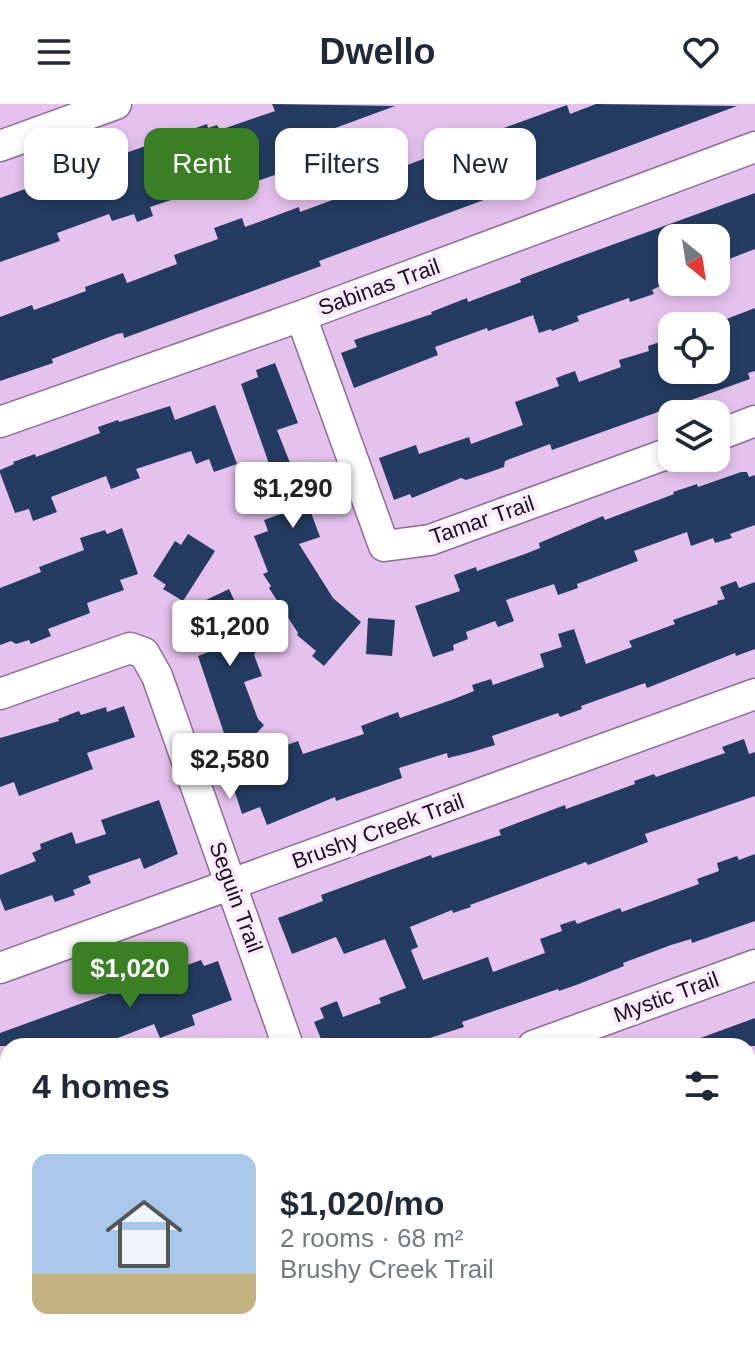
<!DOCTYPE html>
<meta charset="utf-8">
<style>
body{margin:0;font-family:Helvetica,sans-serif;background:#f6f6f7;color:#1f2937;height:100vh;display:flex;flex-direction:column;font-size:30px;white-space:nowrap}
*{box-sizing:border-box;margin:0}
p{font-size:26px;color:#747a83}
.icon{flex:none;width:44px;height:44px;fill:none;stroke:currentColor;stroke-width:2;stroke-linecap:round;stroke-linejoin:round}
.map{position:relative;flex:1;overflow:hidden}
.panel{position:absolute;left:0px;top:934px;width:756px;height:314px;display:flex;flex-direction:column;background:#fff;border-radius:24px 24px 0 0;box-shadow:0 4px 12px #0003}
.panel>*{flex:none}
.hud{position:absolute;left:24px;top:24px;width:708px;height:72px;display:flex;gap:16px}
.needle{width:52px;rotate:150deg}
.tools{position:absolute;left:658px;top:120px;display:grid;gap:16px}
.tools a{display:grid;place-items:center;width:72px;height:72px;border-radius:16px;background:#fff;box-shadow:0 4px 12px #0003;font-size:40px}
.price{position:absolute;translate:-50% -68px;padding:0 18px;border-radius:8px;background:#fff;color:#222;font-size:26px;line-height:52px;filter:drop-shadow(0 2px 4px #0008)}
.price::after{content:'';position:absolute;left:50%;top:48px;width:24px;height:18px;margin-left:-12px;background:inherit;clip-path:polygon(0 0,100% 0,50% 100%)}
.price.selected{background:#3a7f23;color:#fff}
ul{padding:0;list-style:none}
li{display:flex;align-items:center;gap:24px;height:200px;padding:0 32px}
li span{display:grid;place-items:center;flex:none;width:224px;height:160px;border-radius:16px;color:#555}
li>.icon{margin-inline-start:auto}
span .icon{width:96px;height:96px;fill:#fffc;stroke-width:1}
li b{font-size:34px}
h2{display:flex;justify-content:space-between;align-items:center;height:96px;padding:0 32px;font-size:34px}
.pill{padding:0 28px;border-radius:16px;background:#fff;box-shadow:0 4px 12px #0003;font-size:28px;line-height:72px}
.pill.selected{background:#3a7f23;color:#fff}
header{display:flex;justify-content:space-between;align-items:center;height:104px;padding:0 32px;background:#fff;font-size:36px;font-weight:600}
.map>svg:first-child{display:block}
.building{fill:#243c61}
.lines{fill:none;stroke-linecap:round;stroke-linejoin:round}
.minor-casing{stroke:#8d6d95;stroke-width:33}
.minor{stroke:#fff;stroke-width:30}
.labels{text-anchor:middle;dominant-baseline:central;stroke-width:8;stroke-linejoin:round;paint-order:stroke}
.street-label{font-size:22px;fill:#1d1120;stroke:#f9ebfd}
</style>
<header><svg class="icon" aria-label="menu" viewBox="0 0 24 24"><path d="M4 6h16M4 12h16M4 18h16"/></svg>Dwello<svg class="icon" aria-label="heart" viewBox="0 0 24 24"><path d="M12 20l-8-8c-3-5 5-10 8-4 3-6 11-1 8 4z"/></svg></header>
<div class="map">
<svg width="755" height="1247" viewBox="0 0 755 1247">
<rect width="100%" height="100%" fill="#e5c2ee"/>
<path class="building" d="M272 0 395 2 319 30 322 37 281 52 286 67 249 80 243 62 187 83 189 90 150 103 153 112 137 118 134 110 112 117 109 110 57 129 60 137 0 158V94L207 20 208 24 217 21 220 26 275 7Z
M596 0 737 2 319 157 321 162 124 234 123 229 117 230 52 255 53 259 0 277V213L32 201 34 206 86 187 85 183 123 169 127 179 177 160 174 151 218 135 214 124 242 114 245 123 299 103 300 108 354 88 351 82 434 51 436 56 487 37 485 31 567 1 570 10Z
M755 89V145L716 160V134H672V176L652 186 654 190 630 198 629 194 577 212 579 217 552 227 551 225 539 229 533 211 488 227 487 224 435 243 438 251 354 284 341 249 357 243 354 236 432 210 431 208 467 194 468 198 521 178 520 175 565 158Z
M755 204V267L748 269 750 275 552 346 550 340 505 357 504 363 490 368 466 376 461 374 412 394 410 390 394 396 379 354 416 341 419 350 469 333 471 340 523 321 515 298 559 282 556 274 575 267 579 278 621 263 619 256 649 247 648 242 672 234V266H716V219Z
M275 259 298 319 277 326 298 379 307 382 310 389 306 395 320 433 299 440 333 494 361 518 324 562 312 552 316 547 297 531 298 529 269 484 271 482 263 470 268 468 254 432 268 427 264 416 286 408 241 280 258 273 256 266Z
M215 301 237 360 214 368 209 355 196 360 191 347 136 365 140 374 111 385 106 372 51 393 57 408 33 417 29 405 15 409 0 369V366L14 360 13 358 35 350 36 353 100 329 98 323 118 316 119 318 170 302 175 316Z
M741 368H747L749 373 755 371V421L730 430 732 434 715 439 713 434 691 442 687 428 634 447 638 457 577 480 578 484 558 491 554 480 506 496 514 517 498 523 495 517 466 528 468 535 453 541 454 546 433 553 415 502 460 487 454 471 476 463 477 467 525 450 540 444 539 439 603 412 605 416 674 390 673 388 697 380 698 383Z
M122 424 138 470 120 476 124 486 87 499 90 509 48 525 51 532 31 540 29 536 16 540 11 537 0 541V484L41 468 39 463 84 446 80 434 105 426 107 430Z
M188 430 215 447 183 497 163 485 166 481 153 472 175 437 181 441Z
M736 477 739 484 755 478V545L736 552 735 549 647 584 645 579 581 602 582 605 560 613 558 609 492 632 495 641 472 648 448 654 447 649 399 664 402 674 336 697 335 693 267 721 260 703 242 710 228 667 236 664 235 660 298 637 303 650 364 630 361 622 398 608 400 614 454 595 474 587 472 581 491 575 493 581 544 563 540 550 562 543 558 530 574 525 586 560 632 543 629 537 675 520 673 516 718 500 717 497 725 495 720 483Z
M229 485 257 545 254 551 262 572 244 578 258 615 264 621 233 656 198 552 214 546 199 514 183 507Z
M368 514 395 516 392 552 366 550Z
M124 602 135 633 87 649 93 665 19 692 14 678 0 683V634L59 617 58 615 79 607 81 611 106 603 107 608Z
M744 635 749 650 755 648V692L645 730 648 738 604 755 588 761 586 758 470 801 471 803 453 809 452 806 410 823 418 843 411 846 423 876 488 853 493 868 545 849 540 835 562 827 560 821 575 816 577 820 620 804 622 808 699 780 697 775 719 767 717 759 737 752 739 756 755 750V817L692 839 691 835 671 841 623 859 624 862 579 880 559 887 558 885 462 918 464 923 405 942H324L314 918 324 914 320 904 337 897 343 913 381 899 379 894 406 884 385 835 344 850 336 833 292 850 278 814 323 797 321 791 431 751 432 754 501 731 499 726 565 701 566 705 635 680 634 677 654 670 656 673 725 649 722 643Z
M159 696 178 750 144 765 140 754 88 772 91 779 73 786 75 791 55 798 52 791 5 807 0 794V771L36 757 32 749 41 745 40 740 72 728 76 740 106 730 101 716Z
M201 856 204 862 218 857 232 896 192 911 195 921 160 934 154 920 97 942H0V929Z
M755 914V942H684V940Z"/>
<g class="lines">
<g class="minor-casing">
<path id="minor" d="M0 42 116 0
M301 212 384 442 430 436 672 348
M0 318 301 212 755 43
M716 332 755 317
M0 590 130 544 144 549 157 572 288 942
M0 864 755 590
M533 942 755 861
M0 1136 8 1134
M748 1140 755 1138
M395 1240 398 1247
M671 1240 673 1247
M451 1247 469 1240"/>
</g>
<use href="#minor" class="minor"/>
</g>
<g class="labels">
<g class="street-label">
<text transform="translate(379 183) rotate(-20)">Sabinas Trail</text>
<text transform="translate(482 416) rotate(-19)">Tamar Trail</text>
<text transform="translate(378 727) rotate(-20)">Brushy Creek Trail</text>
<text transform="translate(236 793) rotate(70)">Seguin Trail</text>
<text transform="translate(666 893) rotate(-20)">Mystic Trail</text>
</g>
</g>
</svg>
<div class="tools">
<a><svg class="needle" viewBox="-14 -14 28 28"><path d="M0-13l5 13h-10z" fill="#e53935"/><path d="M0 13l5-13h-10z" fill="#747a83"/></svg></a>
<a><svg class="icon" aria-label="locate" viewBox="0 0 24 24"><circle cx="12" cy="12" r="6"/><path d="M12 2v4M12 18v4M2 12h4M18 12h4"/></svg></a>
<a><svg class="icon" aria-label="layers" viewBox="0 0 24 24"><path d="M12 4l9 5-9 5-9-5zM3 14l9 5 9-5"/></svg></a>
</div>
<b class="price" style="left:293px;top:426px">$1,290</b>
<b class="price" style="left:230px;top:564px">$1,200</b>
<b class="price" style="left:230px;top:697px">$2,580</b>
<b class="price selected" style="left:130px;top:906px">$1,020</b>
<div class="hud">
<a class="pill">Buy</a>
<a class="pill selected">Rent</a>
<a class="pill">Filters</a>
<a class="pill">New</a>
</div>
<section class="panel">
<h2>4 homes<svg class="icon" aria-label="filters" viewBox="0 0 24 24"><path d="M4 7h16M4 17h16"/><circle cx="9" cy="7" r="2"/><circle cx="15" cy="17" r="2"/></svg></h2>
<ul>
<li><span style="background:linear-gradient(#a9c7e8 75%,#c2b280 0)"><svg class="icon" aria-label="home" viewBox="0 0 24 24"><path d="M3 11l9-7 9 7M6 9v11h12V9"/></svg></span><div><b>$1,020/mo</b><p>2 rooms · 68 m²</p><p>Brushy Creek Trail</p></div></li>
</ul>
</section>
</div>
